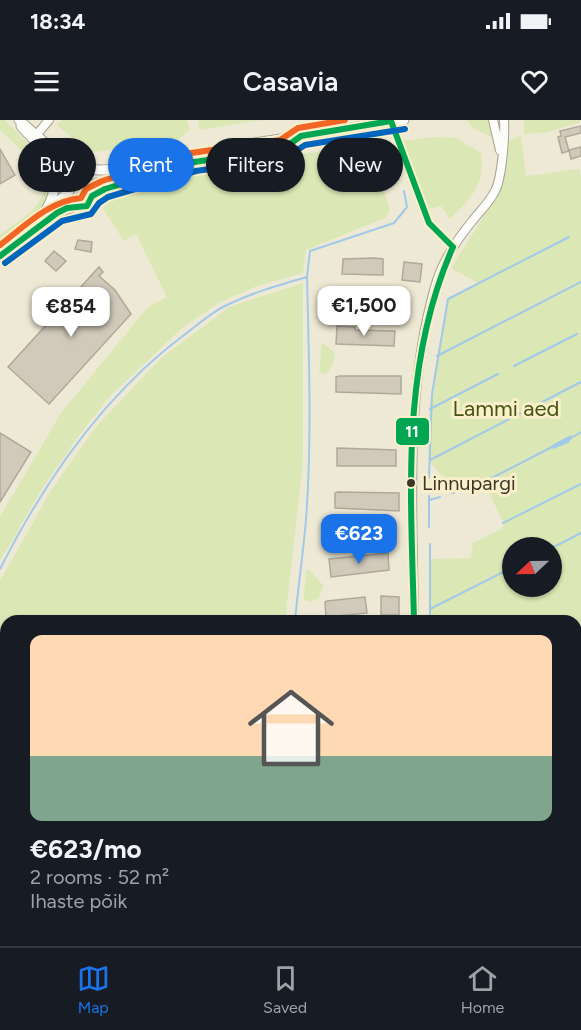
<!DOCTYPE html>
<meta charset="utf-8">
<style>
body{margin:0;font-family:Figtree,sans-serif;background:#242831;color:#f1f3f6;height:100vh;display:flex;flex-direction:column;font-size:22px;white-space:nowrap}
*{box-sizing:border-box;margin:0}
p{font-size:20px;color:#9ea1a6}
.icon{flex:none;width:33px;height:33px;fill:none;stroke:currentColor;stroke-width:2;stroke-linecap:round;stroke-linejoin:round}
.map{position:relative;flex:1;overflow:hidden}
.panel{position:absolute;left:0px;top:495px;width:582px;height:332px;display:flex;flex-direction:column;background:#171b24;border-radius:18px 18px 0 0;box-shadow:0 2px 4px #0004}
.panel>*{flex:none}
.banner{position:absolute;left:18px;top:18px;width:546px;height:54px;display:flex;gap:12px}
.needle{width:39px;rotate:248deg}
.buttons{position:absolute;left:502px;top:417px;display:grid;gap:12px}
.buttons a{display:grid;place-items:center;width:60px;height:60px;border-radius:50%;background:#171b24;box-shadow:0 2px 4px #0004;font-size:30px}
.price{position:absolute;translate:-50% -51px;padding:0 14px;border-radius:12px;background:#fff;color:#222;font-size:20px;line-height:39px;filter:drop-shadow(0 2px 3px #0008)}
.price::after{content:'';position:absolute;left:50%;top:36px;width:18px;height:14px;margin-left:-9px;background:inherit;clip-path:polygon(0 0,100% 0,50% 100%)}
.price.selected{background:#1a73e8;color:#fff}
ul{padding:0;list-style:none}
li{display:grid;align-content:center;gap:12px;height:318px;padding:0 30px}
li span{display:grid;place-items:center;height:186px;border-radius:12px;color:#555}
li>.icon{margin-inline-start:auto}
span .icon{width:108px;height:108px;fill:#fffc;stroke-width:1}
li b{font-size:26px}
.tag{padding:0 21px;border-radius:27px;background:#171b24;box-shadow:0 2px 4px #0004;font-size:21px;line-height:54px}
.tag.selected{background:#1a73e8;color:#fff}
.status{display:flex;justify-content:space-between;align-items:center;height:42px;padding:0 30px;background:#171b24;direction:ltr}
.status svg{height:16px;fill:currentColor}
header{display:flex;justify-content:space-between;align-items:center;height:78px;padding:0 30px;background:#171b24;font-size:27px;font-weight:600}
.dock{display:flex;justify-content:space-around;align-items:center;height:84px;border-top:2px solid #363941;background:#171b24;font-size:16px;color:#9ea1a6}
.dock a{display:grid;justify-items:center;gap:3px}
.dock .selected{color:#1a73e8}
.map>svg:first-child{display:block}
.green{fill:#dbe7b4;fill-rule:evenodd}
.water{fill:#a0c9ea}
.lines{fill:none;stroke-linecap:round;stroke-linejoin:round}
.stream{stroke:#a0c9ea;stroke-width:2}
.building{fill:#d1cabb;stroke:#b0a99a;stroke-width:1.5}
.minor-casing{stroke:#a5a292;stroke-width:10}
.tertiary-casing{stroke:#a5a292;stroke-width:11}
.minor{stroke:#fcfcf9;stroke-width:8}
.tertiary{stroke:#fcfcf9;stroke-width:9}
.bus-1-casing{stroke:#f9efca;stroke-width:10}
.bus-2-casing{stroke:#f9efca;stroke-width:10}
.bus-3-casing{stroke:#f9efca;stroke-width:10}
.bus-1{stroke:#00a651;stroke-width:6}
.bus-2{stroke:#0065bd;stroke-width:6}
.bus-3{stroke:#f26522;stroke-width:6}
.bus-dot{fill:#3b3628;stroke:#f9efca;stroke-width:2}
.labels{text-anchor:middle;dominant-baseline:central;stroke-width:6;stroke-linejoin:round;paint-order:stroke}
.bus-label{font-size:20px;fill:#3b3628;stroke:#f9efca;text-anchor:start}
.park-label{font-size:22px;fill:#435611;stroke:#f9efca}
.line-badge{stroke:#f9efca;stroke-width:2}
.badge-label{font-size:16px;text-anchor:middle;font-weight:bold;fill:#fff}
</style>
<div class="status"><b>18:34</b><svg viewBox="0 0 49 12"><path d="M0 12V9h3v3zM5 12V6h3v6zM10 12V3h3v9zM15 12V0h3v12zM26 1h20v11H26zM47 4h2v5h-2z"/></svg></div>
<header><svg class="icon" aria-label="menu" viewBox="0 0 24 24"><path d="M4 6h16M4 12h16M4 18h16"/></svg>Casavia<svg class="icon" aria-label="heart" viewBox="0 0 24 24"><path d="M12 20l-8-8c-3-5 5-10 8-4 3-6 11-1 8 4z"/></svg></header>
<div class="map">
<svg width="581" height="826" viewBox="0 0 581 826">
<rect width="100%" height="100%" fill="#eee9d4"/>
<path class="green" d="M0 0H5L34 29 29 38 0 10Z
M63 0H187L190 10 177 20 96 32 86 30 56 4Z
M198 0H263L199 10Z
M467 0H487L493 18 473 8Z
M524 0H580V2L548 12 524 14Z
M521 15 526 56 579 49 581 57V545L576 527V501H430V439L471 438 473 423 501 409 504 404 483 360 468 359 450 363C444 357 435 350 431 342 420 319 442 208 448 179L478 163 451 148 496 77 504 59 509 21ZM513 428H552V466H513Z
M435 17 456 18 481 33C486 63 470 80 450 99L441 86 429 89 403 21Z
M369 23 390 90 385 98 306 130 303 153 257 166 220 182 181 209 109 277 75 321 42 369 0 441V397L61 293 148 187 167 177 136 114 124 121 103 89 109 79 196 52Z
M37 32C51 47 57 69 44 88 37 99 11 114 0 123V115C25 96 63 77 33 42Z
M71 92 83 98 74 99 0 143V140L60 96Z
M303 163V342L285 501H6V820L247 821 242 826H0V461L50 372 95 308 161 238 231 186Z
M322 222 335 233 333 244 326 254 319 252Z
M309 450 323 465 319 478 311 482 304 480 306 451Z
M581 584V826H270L274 820H576V586Z"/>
<path class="water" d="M571 315 572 318 568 323 553 329 552 325Z"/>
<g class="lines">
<path class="stream" d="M387 27 399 59
M437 236 581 162
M514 246 577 214
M430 289 498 254
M571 318 581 312
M430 340 581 262
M429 358 432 274 448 179 569 117
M452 373 470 369 552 327
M429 376V407
M429 380 440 377
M503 403 581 364
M430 424V501
M552 428 581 413
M0 449C46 358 106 272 188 212 200 203 212 192 225 186 251 173 279 165 307 157L310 131 394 103 407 87 404 71
M430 489 513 447
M295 501C298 468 303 434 306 400 312 319 309 238 307 157
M348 820 353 826
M534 820 537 826"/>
</g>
<path class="building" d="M581 6V13L565 17 569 31 562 33 558 17 561 16 560 11Z
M581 27V36L571 39 569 30Z
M0 29 15 55 0 64Z
M78 120 92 122 91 132 75 129Z
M54 131 66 141 56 151 45 141Z
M374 138 383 139V155L342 154 343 139Z
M404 142 422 144 420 162 402 160Z
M99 147 103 152 99 156 115 170 131 194 49 284 8 247Z
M337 206 355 207V210L395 211 394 226 336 224Z
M339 256H401V274L336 272V257Z
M0 313 31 332 0 382Z
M337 328 396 330V346H337Z
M338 372 399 373V391L335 388V373Z
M388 433 389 450 331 457 329 439Z
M381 476 399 477V495H381Z
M365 477 367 493 326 497 325 482 327 481Z"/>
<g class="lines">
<g class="minor-casing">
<path id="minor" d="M493 0 500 30
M33 19 49 0
M414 501C413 390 404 275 435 167 442 141 457 120 473 100 480 91 490 82 495 71 502 58 505 16 504 0"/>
</g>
<g class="tertiary-casing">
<path id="tertiary" d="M19 0 61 37 81 63
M21 6C36 24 66 46 70 68
M61 37C90 58 117 49 149 42
M68 75a12 12 0 1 1 24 0a12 12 0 1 1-24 0Z
M87 66 228 27 404 0
M92 76 105 69 244 29
M47 88C57 71 56 56 49 38
M0 127 68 73
M0 136 57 93 75 86
M576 576 581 574
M257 826 261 820"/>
</g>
<use href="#minor" class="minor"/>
<use href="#tertiary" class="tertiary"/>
<g class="bus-1-casing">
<path id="bus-1" d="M391 1 429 103 453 127
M0 136 57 93 67 88 87 86 92 76 105 69 194 42 283 29 301 16 391 1
M414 501C411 374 400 246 453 127"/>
</g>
<g class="bus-2-casing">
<path id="bus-2" d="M5 143 62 101 91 94 99 83 108 77 196 51 285 38 305 25 405 9"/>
</g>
<g class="bus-3-casing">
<path id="bus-3" d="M0 125C25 106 49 81 81 78L86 69 102 61 191 33 280 20 298 8 345 0"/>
</g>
<use href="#bus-1" class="bus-1"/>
<use href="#bus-2" class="bus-2"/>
<use href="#bus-3" class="bus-3"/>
</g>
<circle class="bus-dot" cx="411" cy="363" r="5"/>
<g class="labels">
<g class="bus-label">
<text x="422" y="363">Linnupargi</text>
</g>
<g class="park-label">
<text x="506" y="288">Lammi aed</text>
</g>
</g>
<rect class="line-badge" x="395" y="297" width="35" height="29" rx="6" fill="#00a651"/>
<g class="badge-label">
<text x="412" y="317">11</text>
</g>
</svg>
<div class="buttons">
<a><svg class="needle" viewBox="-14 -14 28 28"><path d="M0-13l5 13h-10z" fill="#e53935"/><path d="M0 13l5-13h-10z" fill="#9ea1a6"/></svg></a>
</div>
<b class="price" style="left:364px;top:217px">€1,500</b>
<b class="price" style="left:71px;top:218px">€854</b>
<b class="price selected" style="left:359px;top:445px">€623</b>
<div class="banner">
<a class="tag">Buy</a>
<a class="tag selected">Rent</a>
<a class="tag">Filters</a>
<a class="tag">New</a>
</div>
<section class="panel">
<ul>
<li><span style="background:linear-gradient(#ffd9b3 65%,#7fa58c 0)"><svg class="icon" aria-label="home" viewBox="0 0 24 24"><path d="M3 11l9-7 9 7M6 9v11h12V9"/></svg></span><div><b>€623/mo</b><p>2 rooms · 52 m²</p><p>Ihaste põik</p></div></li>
</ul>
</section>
</div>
<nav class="dock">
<a class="selected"><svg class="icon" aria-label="map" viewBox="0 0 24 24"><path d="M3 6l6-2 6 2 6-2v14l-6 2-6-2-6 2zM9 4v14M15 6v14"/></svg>Map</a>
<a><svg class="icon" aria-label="saved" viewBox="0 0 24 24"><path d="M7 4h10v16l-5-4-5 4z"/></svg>Saved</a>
<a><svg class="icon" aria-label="home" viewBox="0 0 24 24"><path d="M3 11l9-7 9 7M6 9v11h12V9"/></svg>Home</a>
</nav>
